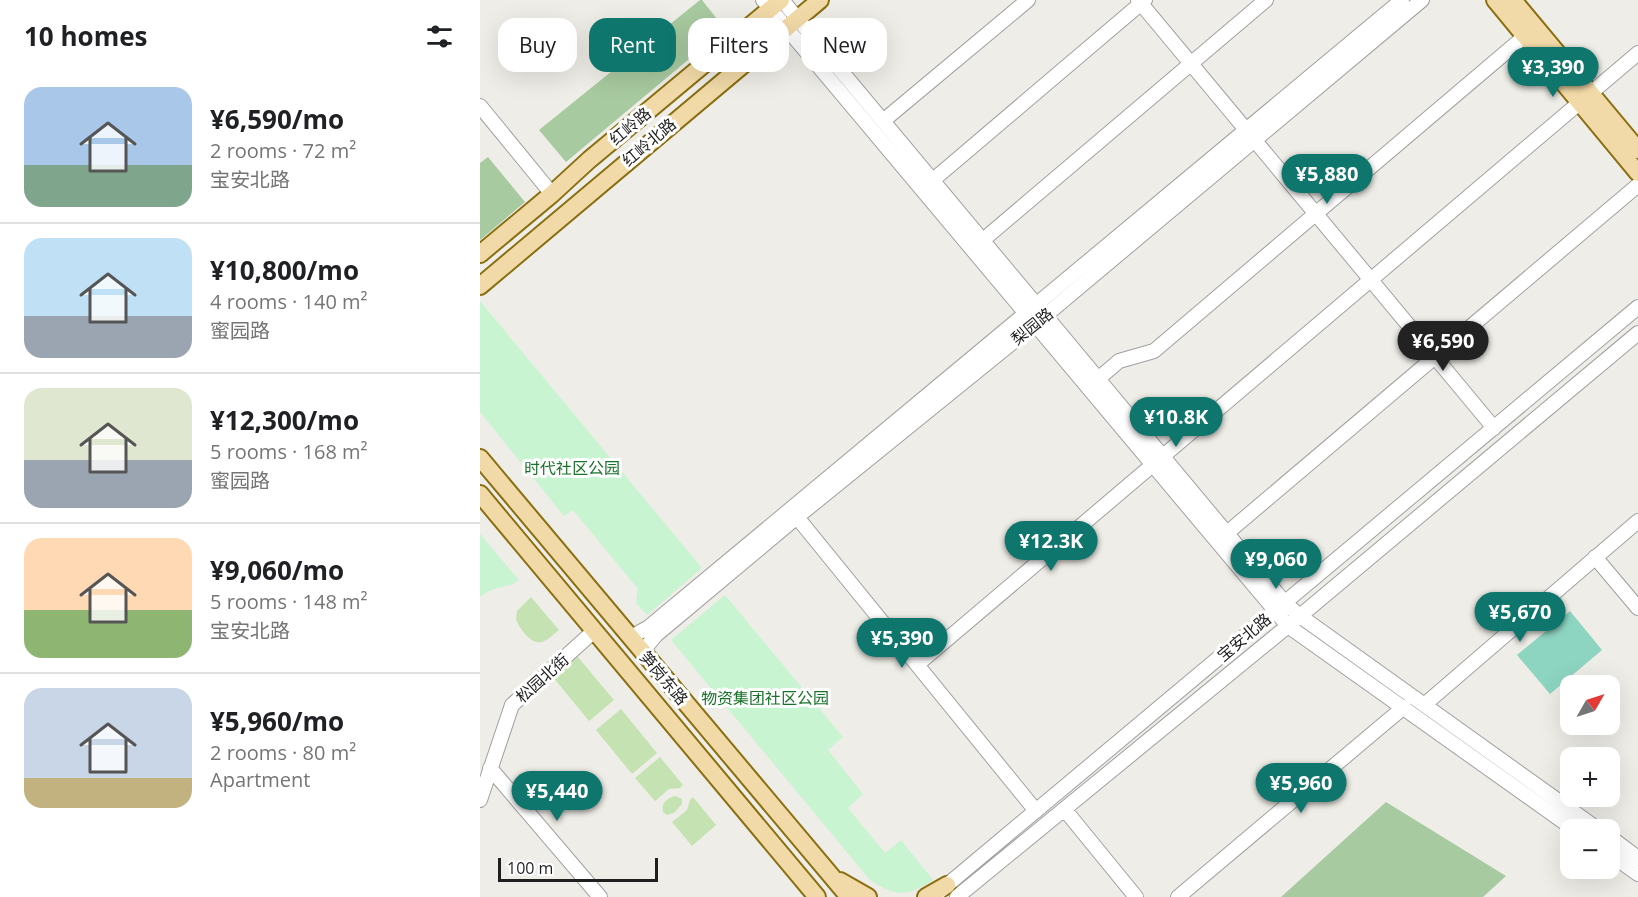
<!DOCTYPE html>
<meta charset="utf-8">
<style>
body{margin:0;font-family:"Open Sans","Noto Sans SC",sans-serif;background:#f6f6f6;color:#202124;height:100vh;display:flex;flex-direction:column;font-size:22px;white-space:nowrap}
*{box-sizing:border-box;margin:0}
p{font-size:20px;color:#757577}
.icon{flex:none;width:33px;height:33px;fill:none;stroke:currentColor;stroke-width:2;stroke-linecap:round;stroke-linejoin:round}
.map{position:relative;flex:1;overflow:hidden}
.details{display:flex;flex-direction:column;background:#fff;width:480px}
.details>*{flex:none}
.guide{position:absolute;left:18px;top:18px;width:570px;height:54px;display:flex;gap:12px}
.needle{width:39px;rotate:51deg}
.controls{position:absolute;left:1080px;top:675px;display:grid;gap:12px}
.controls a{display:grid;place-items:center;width:60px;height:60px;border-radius:12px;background:#fff;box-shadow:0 6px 24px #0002;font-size:30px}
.scale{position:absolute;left:18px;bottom:15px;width:160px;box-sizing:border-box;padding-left:6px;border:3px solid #1f1f1f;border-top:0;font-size:16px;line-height:21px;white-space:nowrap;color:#1f1f1f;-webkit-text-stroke:4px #fff;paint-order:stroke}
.price{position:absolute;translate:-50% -51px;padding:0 14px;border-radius:21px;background:#0f766e;color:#fff;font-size:20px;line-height:39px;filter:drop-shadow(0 2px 3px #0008)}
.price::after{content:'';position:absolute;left:50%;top:36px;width:18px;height:14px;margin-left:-9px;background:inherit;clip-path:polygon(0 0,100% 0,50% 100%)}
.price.selected{background:#222;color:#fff}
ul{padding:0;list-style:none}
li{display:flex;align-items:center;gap:18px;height:150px;padding:0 24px}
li+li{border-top:2px solid #e0e0e0}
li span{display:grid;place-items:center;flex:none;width:168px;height:120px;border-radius:18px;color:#555}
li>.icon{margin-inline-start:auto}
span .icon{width:72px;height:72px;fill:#fffc;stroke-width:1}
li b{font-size:26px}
h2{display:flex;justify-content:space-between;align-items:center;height:72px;padding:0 24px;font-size:26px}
.tag{padding:0 21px;border-radius:18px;background:#fff;box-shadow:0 6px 24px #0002;font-size:21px;line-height:54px}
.tag.selected{background:#0f766e;color:#fff}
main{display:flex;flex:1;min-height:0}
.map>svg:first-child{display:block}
.grass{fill:#c5e3b2}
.forest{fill:#a8caa0}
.park{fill:#c9f4d1}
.pitch{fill:#8dd5c1}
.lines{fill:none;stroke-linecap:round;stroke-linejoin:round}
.minor-casing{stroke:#a0a0a0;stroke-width:16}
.major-casing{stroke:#8a6f10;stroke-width:20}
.minor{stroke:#fff;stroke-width:14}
.major{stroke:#f2daa8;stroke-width:16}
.labels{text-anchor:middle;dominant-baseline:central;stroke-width:6;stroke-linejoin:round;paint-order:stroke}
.street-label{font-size:16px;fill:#1f1f1f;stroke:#fff}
.park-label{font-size:16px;fill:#187229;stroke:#fff}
</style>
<main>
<section class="details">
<h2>10 homes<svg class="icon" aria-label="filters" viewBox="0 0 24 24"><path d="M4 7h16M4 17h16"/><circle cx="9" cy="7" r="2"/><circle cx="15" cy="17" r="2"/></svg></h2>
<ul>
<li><span style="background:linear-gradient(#a9c7e8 65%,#7fa58c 0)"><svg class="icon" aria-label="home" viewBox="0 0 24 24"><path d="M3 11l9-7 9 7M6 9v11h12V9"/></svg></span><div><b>¥6,590/mo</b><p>2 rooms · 72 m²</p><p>宝安北路</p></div></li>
<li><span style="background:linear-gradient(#bfe0f5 65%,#9aa5b1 0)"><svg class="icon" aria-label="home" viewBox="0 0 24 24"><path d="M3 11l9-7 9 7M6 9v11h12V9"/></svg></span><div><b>¥10,800/mo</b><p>4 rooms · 140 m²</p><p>蜜园路</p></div></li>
<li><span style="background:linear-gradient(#dfe7d0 60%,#9aa5b1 0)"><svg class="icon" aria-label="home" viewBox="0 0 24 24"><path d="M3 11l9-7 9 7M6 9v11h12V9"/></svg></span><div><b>¥12,300/mo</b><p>5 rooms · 168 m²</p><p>蜜园路</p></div></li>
<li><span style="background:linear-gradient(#ffd9b3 60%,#8fb573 0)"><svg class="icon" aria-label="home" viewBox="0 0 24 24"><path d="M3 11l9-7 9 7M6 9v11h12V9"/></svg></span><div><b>¥9,060/mo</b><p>5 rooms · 148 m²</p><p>宝安北路</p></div></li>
<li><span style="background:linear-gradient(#c9d6e8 75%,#c2b280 0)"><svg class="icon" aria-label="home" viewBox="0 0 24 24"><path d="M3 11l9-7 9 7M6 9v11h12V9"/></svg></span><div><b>¥5,960/mo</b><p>2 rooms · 80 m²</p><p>Apartment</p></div></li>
</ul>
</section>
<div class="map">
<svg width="1158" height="897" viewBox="0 0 1158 897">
<rect width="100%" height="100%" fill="#efede7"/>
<path class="grass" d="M51 597 79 630C74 634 68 640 62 642 51 645 39 628 36 619L37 611Z
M97 656 134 700 109 721 73 677Z
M141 709 177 753 152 774 116 730Z
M180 757 203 785 200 788 189 789 175 801 155 778Z
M195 796 202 799V804L194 813 187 815 183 812C181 803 187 798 195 796Z
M213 797 236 825 212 846 192 822 207 810 210 800Z"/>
<path class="forest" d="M220 0H222L245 29 86 162 59 130Z
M8 157 45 202 0 240V163Z
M906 802 1026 876 1003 897H801Z"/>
<path class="park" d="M0 301 222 568 167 615 156 603 158 589 93 510 84 516 0 412Z
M0 534 39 580C29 589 14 585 0 597Z
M245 595 363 737 348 750 383 794 368 808 405 853 421 840 453 880C427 897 416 897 390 880L191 640Z"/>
<path class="pitch" d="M1090 611 1122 650 1070 694 1037 655Z"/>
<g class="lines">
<g class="minor-casing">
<path id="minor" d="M283 0 808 626 1095 830
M302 0 805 603 820 616 1119 830
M658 0 1014 428
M0 106 72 194
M403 121 548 0
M453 180 665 0
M503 240 786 0
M618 379 639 361 674 351 1045 36
M312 511 556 811
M747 533 1158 185
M1115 557 1158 608
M151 637 169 627 922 0
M162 652 176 635 317 517 554 325 942 0
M438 664 1158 53
M944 705 1158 521
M10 768 120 897
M0 800 32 705 114 631
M585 810 656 897
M1130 837 1158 858
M1130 854 1158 874
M460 891 1158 307
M477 897 820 616 1158 333
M698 897 924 707"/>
</g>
<g class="major-casing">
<path id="major" d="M1015 0 1158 173
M1033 0 1158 150
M0 254 72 194 109 160 301 0
M0 286 340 0
M0 458 369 897
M0 494 337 897
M360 881 388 897
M446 897 467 885"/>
</g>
<use href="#minor" class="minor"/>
<use href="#major" class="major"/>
</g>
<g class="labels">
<g class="street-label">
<text transform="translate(150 126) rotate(-40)">红岭路</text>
<text transform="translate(169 142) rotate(-40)">红岭北路</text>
<text transform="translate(552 326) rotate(-39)">梨园路</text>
<text transform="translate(764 637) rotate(-40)">宝安北路</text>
<text transform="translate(62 678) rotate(-42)">松园北街</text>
<text transform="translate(184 678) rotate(50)">笋岗东路</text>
</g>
<g class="park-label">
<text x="92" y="468">时代社区公园</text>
<text x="285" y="698">物资集团社区公园</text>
</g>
</g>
</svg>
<div class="controls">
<a><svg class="needle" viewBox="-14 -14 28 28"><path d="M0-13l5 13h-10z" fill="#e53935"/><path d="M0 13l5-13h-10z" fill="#757577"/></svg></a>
<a>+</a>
<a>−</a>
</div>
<div class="scale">100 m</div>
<b class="price" style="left:1073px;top:98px">¥3,390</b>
<b class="price" style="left:847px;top:205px">¥5,880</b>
<b class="price selected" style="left:963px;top:372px">¥6,590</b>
<b class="price" style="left:696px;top:448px">¥10.8K</b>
<b class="price" style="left:571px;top:572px">¥12.3K</b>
<b class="price" style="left:796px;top:590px">¥9,060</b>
<b class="price" style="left:1040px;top:643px">¥5,670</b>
<b class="price" style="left:422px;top:669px">¥5,390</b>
<b class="price" style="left:821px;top:814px">¥5,960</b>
<b class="price" style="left:77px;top:822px">¥5,440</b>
<div class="guide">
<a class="tag">Buy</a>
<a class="tag selected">Rent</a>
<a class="tag">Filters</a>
<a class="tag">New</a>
</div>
</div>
</main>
